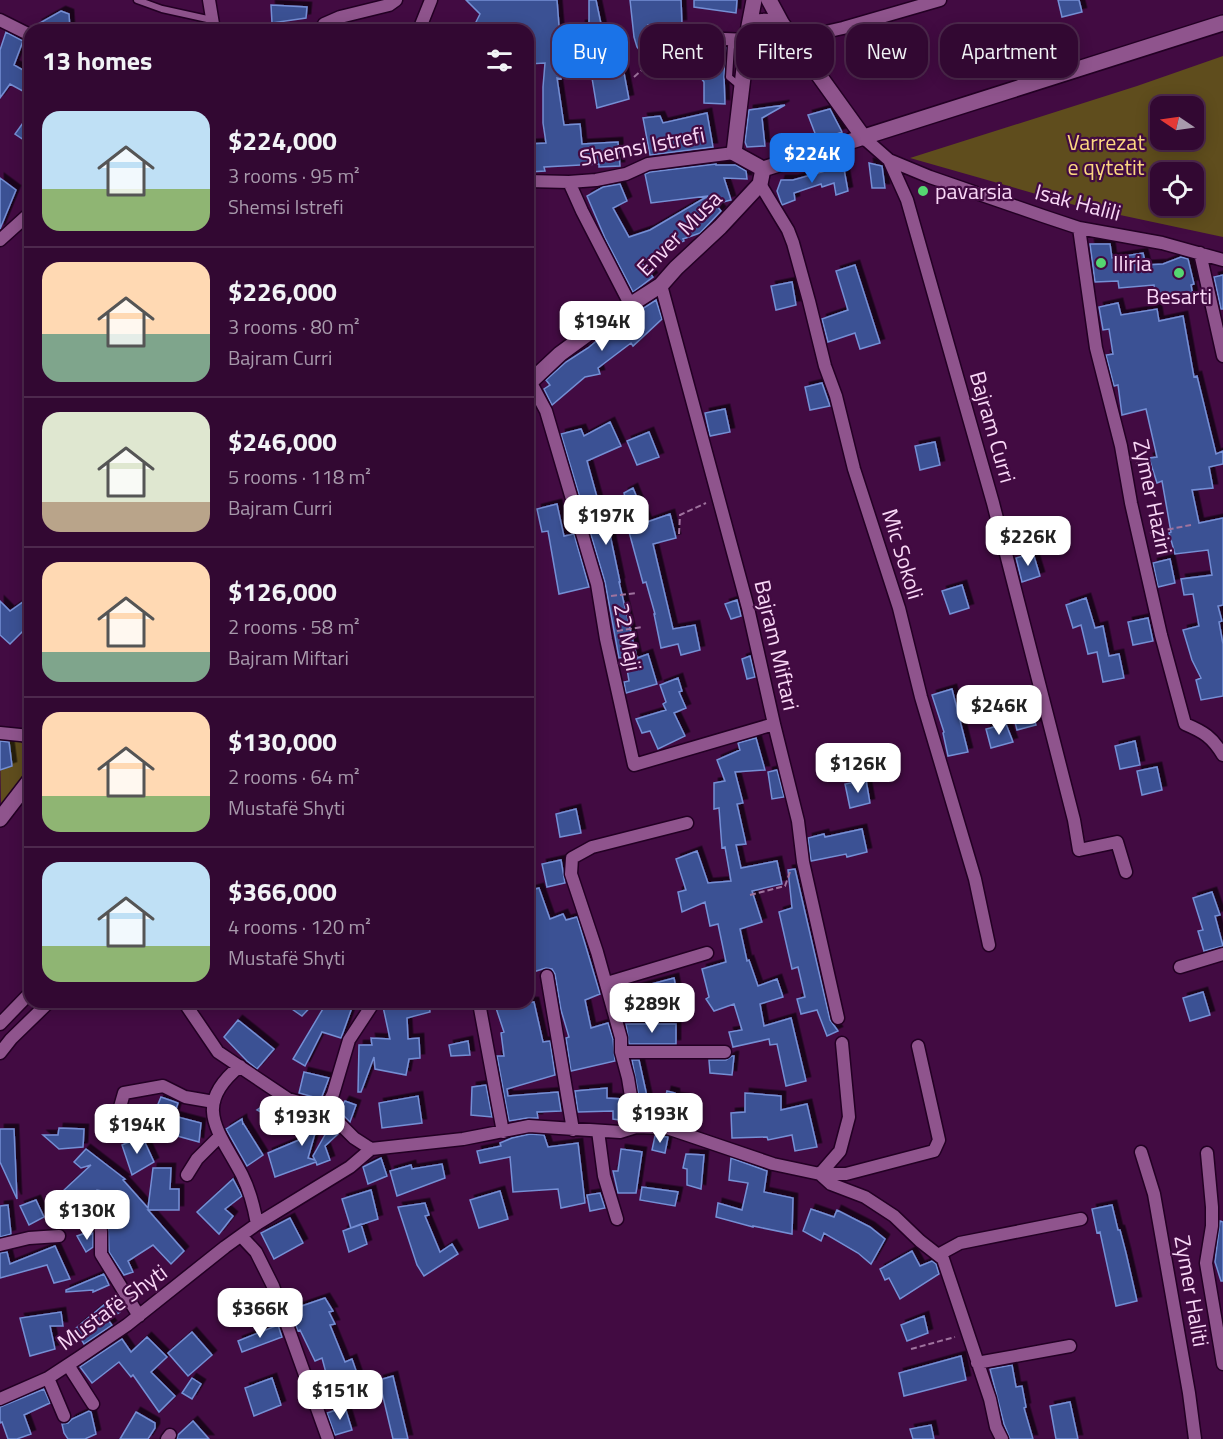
<!DOCTYPE html>
<meta charset="utf-8">
<style>
body{margin:0;font-family:"Titillium Web",sans-serif;background:#3a113a;color:#f1f3f6;height:100vh;display:flex;flex-direction:column;font-size:22px;white-space:nowrap}
*{box-sizing:border-box;margin:0}
p{font-size:20px;color:#a89aac}
.icon{flex:none;width:33px;height:33px;fill:none;stroke:currentColor;stroke-width:2;stroke-linecap:round;stroke-linejoin:round}
.map{position:relative;flex:1;overflow:hidden}
.side{position:absolute;left:24px;top:24px;width:510px;height:984px;display:flex;flex-direction:column;background:#320832;border-radius:18px;box-shadow:0 3px 15px #0003,0 0 0 2px #4d294d}
.side>*{flex:none}
.guide{position:absolute;left:552px;top:24px;width:570px;height:54px;display:flex;gap:12px}
.needle{width:39px;rotate:283deg}
.buttons{position:absolute;left:1150px;top:96px;display:grid;gap:12px}
.buttons a{display:grid;place-items:center;width:54px;height:54px;border-radius:12px;background:#320832;box-shadow:0 3px 15px #0003,0 0 0 2px #4d294d;font-size:30px}
.price{position:absolute;translate:-50% -51px;padding:0 14px;border-radius:12px;background:#fff;color:#222;font-size:20px;line-height:39px;filter:drop-shadow(0 2px 3px #0008)}
.price::after{content:'';position:absolute;left:50%;top:36px;width:18px;height:14px;margin-left:-9px;background:inherit;clip-path:polygon(0 0,100% 0,50% 100%)}
.price.selected{background:#1a73e8;color:#fff}
ul{padding:0;list-style:none}
li{display:flex;align-items:center;gap:18px;height:150px;padding:0 18px}
li+li{border-top:2px solid #4d294d}
li span{display:grid;place-items:center;flex:none;width:168px;height:120px;border-radius:18px;color:#555}
li>.icon{margin-inline-start:auto}
span .icon{width:72px;height:72px;fill:#fffc;stroke-width:1}
li b{font-size:26px}
h2{display:flex;justify-content:space-between;align-items:center;height:72px;padding:0 18px;font-size:26px}
.pill{padding:0 21px;border-radius:18px;background:#320832;box-shadow:0 3px 15px #0003,0 0 0 2px #4d294d;font-size:21px;line-height:54px}
.pill.selected{background:#1a73e8;color:#fff}
.map>svg:first-child{display:block}
.green{fill:#5f4d1d;fill-rule:evenodd}
.building{fill:#3b5194;stroke:#758fd5;stroke-width:1.5;filter:url(#shadow)}
.lines{fill:none;stroke-linecap:round;stroke-linejoin:round}
.service-casing{stroke:#230024;stroke-width:9}
.minor-casing{stroke:#230024;stroke-width:15}
.tertiary-casing{stroke:#230024;stroke-width:18}
.path{stroke:#9f739e;stroke-width:2;stroke-dasharray:6 3;stroke-linecap:butt}
.service{stroke:#8f548d;stroke-width:6}
.minor{stroke:#8f548d;stroke-width:12}
.tertiary{stroke:#8f548d;stroke-width:15}
.poi-dot{fill:#55d671;stroke:#420b42;stroke-width:2}
.labels{text-anchor:middle;dominant-baseline:central;stroke-width:4.5;stroke-linejoin:round;paint-order:stroke}
.park-label{font-size:22px;fill:#fcd881;stroke:#420b42}
.street-label{font-size:22px;fill:#f8d7f6;stroke:#420b42}
.poi-label{font-size:22px;fill:#f8d7f6;stroke:#420b42;text-anchor:start}
</style>
<div class="map">
<svg width="1223" height="1439" viewBox="0 0 1223 1439">
<defs>
<filter id="shadow"><feDropShadow dx="4.5" dy="-4.5" stdDeviation="0" flood-color="#0009"/></filter>
</defs>
<rect width="100%" height="100%" fill="#420b42"/>
<path class="green" d="M1223 56V237L1078 206 910 158 1137 86ZM1161 106H1194V140H1161ZM1161 172H1194V206H1161Z
M0 738 18 740 28 748V771L1 805Z"/>
<path class="building" d="M466 0H557L560 39 583 38 581 25H589V0H596L605 43 564 50V53H561V79L557 78 564 125 580 124 582 144 618 142 620 166 599 167V164L544 167 545 171 528 172V144L546 143 543 123V87L545 63 528 64V30H472L480 14Z
M630 0H681L682 24 648 25 651 44 658 52 647 60 637 47 634 37Z
M694 0H737L736 13 694 7Z
M1058 0H1079L1082 12 1062 17Z
M271 5 307 7 306 18 272 23Z
M61 11 69 14 70 30H48L38 24Z
M762 31 776 33 801 67 754 69 758 32Z
M6 32 23 41 14 65 30 74V95L10 84 0 98V50Z
M721 48H726L724 77 725 104 704 103V82L698 74 699 54 705 49Z
M623 68 629 99 597 108 592 78Z
M785 105 762 118 765 146 747 147 745 142 749 110Z
M830 109 842 132 818 141 808 115Z
M30 113V144L15 134Z
M707 113 713 147 650 155 643 118 660 116 663 123Z
M869 163 882 166 885 188H872Z
M716 164V165H736L746 171 747 179 724 178 731 200 715 204 721 211 700 233 683 239 684 241 641 262 653 277 633 292 605 238 587 196 603 187 620 184 627 201 613 208 629 237 650 230 708 196 651 203 645 174 650 172Z
M832 169V171L844 169 848 191 836 195 834 183 822 187 821 184 794 193 795 200 782 205 777 191 781 180H793Z
M0 178 16 190 0 229Z
M1090 244H1110L1112 258 1143 253 1146 265 1163 264 1181 257 1188 259 1194 284 1191 285 1193 295 1156 298 1154 285 1119 288 1118 281 1095 282Z
M855 265 880 343 860 349 855 333 828 342 822 319 848 310 836 271Z
M1223 275V309H1221L1214 277Z
M792 282 796 305 776 310 771 286Z
M656 300 662 319 633 346 631 343 598 368 600 374 585 377 552 405 544 389 550 385 546 380 566 362 588 348 611 329Z
M1118 303 1121 315 1157 309 1159 321 1183 316 1194 377 1197 376 1216 454 1223 451V464L1209 467 1213 488 1192 490 1199 523 1223 518V605L1218 606 1222 621 1219 622 1223 644V696L1201 700 1196 680 1201 678 1192 660 1183 630 1199 626 1193 594 1184 595 1181 579 1212 575 1208 550 1175 554 1169 533 1171 532 1162 481 1157 483 1149 458 1157 457 1146 409 1122 415 1118 385 1114 386 1106 355 1113 354 1109 329 1103 330 1099 307Z
M822 383 830 406 810 410 805 387Z
M725 409 730 432 710 436 705 413Z
M610 422 621 446 587 461 600 508 604 506 620 582H619L637 658 648 654 657 684 626 693 624 682 629 681 625 657 619 658 605 582 561 434 581 429 584 436Z
M649 432 659 457 637 465 627 441Z
M935 442 940 465 920 470 915 446Z
M633 488 647 522 670 514 676 538 653 544 673 629 695 625 700 650 681 655 678 644 661 648 654 614H655L646 582 643 583 620 499 625 497 624 493Z
M557 504 564 536 574 534 589 587 559 594 548 531 542 532 537 509Z
M1033 553 1040 576 1022 582 1016 558Z
M1170 559 1175 583 1158 587 1153 563Z
M962 585 969 608 950 614 942 591Z
M30 597V624L10 644 0 635V601L10 611Z
M1086 598 1095 628 1103 626 1109 656 1119 654 1124 678 1103 682 1097 652 1088 654 1081 625 1073 628 1066 605Z
M737 600 741 616 731 619 725 604Z
M1148 618 1153 641 1133 645 1128 622Z
M750 656 755 677 747 679 742 659Z
M678 678 682 691 679 692 686 708 674 713 685 736 658 749 650 731 642 733 636 719 666 710 663 704 666 702 660 685Z
M952 689 968 752 948 756 943 733 944 732 932 695Z
M1028 697 1036 725 1017 730 1010 703Z
M1006 724 1013 742 991 748 986 729Z
M756 738 765 770 735 772 743 803 737 804 746 844 736 845 741 868 777 861 782 884 752 891 762 922 740 929 747 961 749 960 758 986 777 979 783 997 760 1004 764 1026 791 1018 806 1081 786 1086 777 1044 770 1045 769 1039 733 1047 729 1032 742 1030 734 1004 714 1011 706 999 709 997 702 969 726 962 718 924 710 926 705 902 682 912 678 892 686 890 676 859 697 851 708 883 731 881 725 847 722 848 719 808 714 809V783L725 781 717 760 740 750 738 743Z
M0 741 9 742 12 766 0 770Z
M1135 741 1140 765 1120 769 1115 746Z
M1157 767 1162 790 1142 795 1137 771Z
M777 770 784 797 772 799 768 772Z
M866 780 870 803 850 808 845 784Z
M576 809 581 833 560 837 556 814Z
M862 829 867 852 847 857 846 854 811 861 808 838 824 834 825 837Z
M561 860 565 883 547 887 542 864Z
M795 869 830 1020 838 1031 827 1036 817 1010 801 1014 797 999 805 997 798 967 792 969 779 912 792 908 788 870Z
M539 888 550 919 563 914 566 920 577 917 600 994 585 1000 591 1028 608 1023 613 1039 615 1061 571 1071 566 1038 569 1037 561 1010 555 974 552 969 546 968 533 972 528 954 533 952 528 928V891Z
M1212 892 1220 915 1215 916 1223 946 1204 951 1198 931 1203 930 1193 898Z
M674 978 679 1002 634 1012 629 990Z
M1203 992 1210 1015 1190 1021 1183 998Z
M297 1002H315L302 1016 292 1009Z
M327 1002H354L341 1038 322 1032 305 1066 293 1059Z
M382 1002H429L430 1012 407 1018 408 1039 419 1038 420 1058 409 1059 406 1075 375 1069 374 1057 361 1092H358L359 1045H372L371 1038 390 1039Z
M494 1002H534L543 1042 550 1041 555 1075 507 1089 508 1096 558 1092 561 1111 537 1112 538 1118H527L509 1121 497 1056H504L501 1033 504 1032Z
M238 1020 274 1049 257 1069 247 1061 224 1037Z
M626 1024H676V1044H629Z
M468 1041 470 1055 451 1056 449 1045Z
M732 1056H734L732 1075 710 1073 709 1060H726Z
M632 1060H639L652 1119H643Z
M304 1072 329 1078 321 1099 299 1093Z
M486 1085 492 1117 471 1115 472 1087Z
M607 1088V1098L623 1099 627 1121 613 1119V1111L578 1112 575 1091Z
M667 1091 675 1093V1097L689 1099 684 1124 660 1120Z
M745 1093 781 1096V1110L807 1104 817 1147 795 1151 792 1135 768 1140 767 1137 732 1138 731 1113 745 1112Z
M418 1096 422 1123 382 1128 379 1103Z
M161 1097 178 1103 174 1116 201 1123 199 1142 148 1128Z
M273 1099 291 1108 282 1124 257 1110Z
M345 1101 356 1105 350 1122 339 1111Z
M295 1109 320 1116 308 1158 315 1160 313 1156 330 1126 338 1134 325 1146 330 1160 317 1165 316 1162 275 1177 268 1153 306 1137 294 1114Z
M242 1119 243 1125V1123L263 1155 247 1166 226 1129Z
M59 1128 84 1129 83 1147 59 1149 43 1135H58Z
M0 1129H14L17 1199 0 1162Z
M530 1134 544 1135 548 1147 578 1143 585 1203 561 1208 558 1189 513 1192 510 1157 480 1163 477 1151 501 1146 500 1143 512 1138Z
M142 1136 154 1162 132 1175 122 1145Z
M655 1136 668 1137 665 1153 652 1150Z
M86 1149 125 1179 123 1180 148 1208 153 1168H171L170 1189H179V1210H148L184 1251 171 1264 153 1245 128 1261 133 1272 124 1275 109 1252 108 1222 125 1212 114 1196H106L102 1191 97 1190 73 1206 63 1191 91 1165 81 1168 74 1162Z
M621 1149 642 1152 636 1193H618L613 1171H618Z
M686 1154 704 1155 701 1189 687 1185V1169L683 1168Z
M381 1158 387 1176 368 1184 363 1167Z
M731 1158 767 1171 764 1192 793 1198 792 1234 753 1226V1227L716 1217 718 1203 742 1210 748 1183 729 1180Z
M442 1164 445 1178 397 1196 390 1171 411 1165 412 1169Z
M233 1179 242 1196 225 1209 233 1216 219 1234 197 1212Z
M642 1187 678 1192 675 1206 640 1200Z
M371 1190 378 1219 351 1228 342 1199Z
M500 1191 508 1219 479 1228 470 1200Z
M600 1193 605 1208 590 1211 587 1195Z
M36 1200 44 1217 29 1225 20 1206Z
M425 1203 429 1215 425 1216 440 1252 452 1244 458 1254 424 1276 417 1265 398 1207Z
M8 1205 11 1234 0 1237V1206Z
M1112 1205 1118 1230H1120L1126 1253 1137 1301 1116 1306 1100 1232 1097 1233 1092 1209Z
M811 1209 834 1217 837 1210 870 1227 885 1239 871 1264 858 1253 824 1233 821 1241 803 1231Z
M290 1218 303 1243 274 1259 261 1233Z
M1220 1221 1223 1222V1281H1221L1215 1262Z
M361 1224 367 1244 349 1252 343 1231Z
M88 1232 90 1235 93 1233V1247L86 1252 77 1236Z
M55 1246 70 1279 54 1283 47 1265 0 1278V1253L7 1252 10 1264Z
M912 1251 920 1266 932 1261 936 1264 939 1274 900 1299 889 1278 885 1280 880 1269Z
M104 1274 109 1285 93 1292V1290L66 1292V1290Z
M325 1298 333 1311 329 1312 335 1324 330 1325 345 1362 352 1359 361 1385 332 1395 322 1358 315 1361 300 1330 298 1331 290 1310Z
M111 1299 120 1312 108 1320 112 1325 84 1344 75 1329Z
M61 1312 63 1326H50L55 1349 30 1356 20 1318Z
M924 1316 928 1333 907 1341 901 1325Z
M278 1325 282 1337 242 1352 238 1341Z
M192 1332 212 1355 188 1376 168 1353Z
M147 1337 167 1357 151 1372 175 1396 159 1412 133 1375 131 1377 119 1362 92 1383 80 1367 122 1339 131 1352Z
M961 1356 966 1380 904 1396 899 1373Z
M1012 1365 1016 1387 1022 1386 1026 1407 1024 1408 1033 1439H1010L1004 1424 990 1369Z
M393 1376 408 1439H393L379 1380Z
M192 1378 201 1384 192 1399 182 1393Z
M272 1378 281 1405 254 1416 245 1388Z
M44 1389 50 1403 24 1415 31 1434 17 1439H8L2 1422 0 1423V1407Z
M1070 1402 1078 1439H1056L1050 1406Z
M345 1407 352 1430 335 1435 327 1413Z
M89 1411 91 1412 96 1434 85 1439H68L64 1433 62 1424 68 1423 72 1419Z
M136 1412 155 1423V1428L148 1439H120Z
M193 1421 209 1439H177L178 1435Z
M931 1425 934 1439H913L910 1429Z"/>
<g class="lines">
<g class="service-casing">
<path id="service" d="M137 0 162 9 212 20
M741 87 729 77 731 46 743 44"/>
</g>
<g class="minor-casing">
<path id="minor" d="M209 0 214 30
M0 20 30 35
M322 30 324 24 340 17 389 5 396 0
M419 30 431 0
M794 39 843 28 940 0
M659 42 680 37 747 40
M864 138 889 160 930 177 1043 216 1079 228 1162 243 1223 260
M889 160 907 200 993 503 1074 820 1079 850 1117 842 1126 872
M528 181 569 182 596 180 626 174 648 164 734 153
M569 182 582 211 631 306
M760 184 788 230 793 243 809 301 825 366 836 396 854 469 899 608 921 697 975 879 989 945
M1079 228 1096 348 1121 446 1131 503 1161 635 1185 724C1204 732 1212 737 1223 755
M0 240 30 213
M1200 253 1223 356
M661 285 748 608 774 724 798 821 803 862 838 1018
M530 381 546 411 597 584 606 639 634 765 774 724
M0 733 30 736
M1180 967 1223 954
M547 976 573 1130
M607 983 707 953
M184 1002 218 1052 288 1099 325 1109 354 1138 371 1149 463 1139 529 1126 620 1132 636 1127 667 1128 773 1164 820 1174 831 1184 865 1197 894 1216 920 1241 943 1259 990 1399 996 1427 1002 1439
M479 1003 503 1132
M0 1024 30 993
M842 1043 849 1117 840 1151 820 1174H846L934 1151 939 1140 918 1046
M621 1052H725
M0 1053 11 1039 49 1002
M240 1066C191 1106 219 1131 242 1175 250 1191 254 1207 257 1224
M325 1109 333 1094 349 1040 374 1002
M118 1114 124 1093 163 1086 185 1097 214 1102
M636 1127 628 1078 621 1052V1038L597 952 571 874 572 858 592 847 687 823
M598 1131 604 1176 617 1219
M1141 1152 1154 1194 1189 1393 1195 1439
M1207 1153 1212 1207V1226L1206 1263 1223 1364
M187 1175 197 1159 220 1136
M98 1198 101 1232V1254L139 1316
M241 1236 256 1252 273 1286 328 1439
M0 1245 29 1238 59 1236
M938 1255 960 1243 1081 1219
M977 1363 1070 1346
M68 1365 93 1404
M48 1378 64 1416
M0 1399 48 1378 80 1357 127 1325 225 1247 257 1224 350 1167 371 1149
M167 1439 170 1435"/>
</g>
<g class="tertiary-casing">
<path id="tertiary" d="M754 0 749 26 734 153 763 169 1223 23
M769 0 782 24 864 138
M749 26C760 19 769 21 782 24
M528 384 560 354 605 321 661 285 676 268 720 227 760 184 763 169
M0 819 30 780"/>
</g>
<path class="path" d="M634 77 659 55
M1136 464 1146 461
M1150 533 1191 525
M679 534 680 515 706 503
M611 596 637 593
M617 631 642 627
M750 895 785 886 790 872
M911 1349 955 1337"/>
<use href="#service" class="service"/>
<use href="#minor" class="minor"/>
<use href="#tertiary" class="tertiary"/>
</g>
<g class="poi-dot">
<circle cx="923" cy="191" r="6"/>
<circle cx="1101" cy="263" r="6"/>
<circle cx="1179" cy="273" r="6"/>
</g>
<g class="labels">
<g class="park-label">
<text x="1106" y="142">Varrezat<tspan x="1106" dy="25">e qytetit</tspan></text>
</g>
<g class="street-label">
<text transform="translate(642 146) rotate(-11)">Shemsi Istrefi</text>
<text transform="translate(1078 202) rotate(15)">Isak Halili</text>
<text transform="translate(679 233) rotate(-45)">Enver Musa</text>
<text transform="translate(993 427) rotate(74)">Bajram Curri</text>
<text transform="translate(1153 497) rotate(78)">Zymer Haziri</text>
<text transform="translate(903 554) rotate(73)">Mic Sokoli</text>
<text transform="translate(628 637) rotate(79)">22 Maji</text>
<text transform="translate(777 645) rotate(77)">Bajram Miftari</text>
<text transform="translate(1192 1291) rotate(80)">Zymer Haliti</text>
<text transform="translate(112 1307) rotate(-36)">Mustafë Shyti</text>
</g>
<g class="poi-label">
<text x="935" y="191">pavarsia</text>
<text x="1113" y="263">Iliria</text>
<text x="1179" y="296" text-anchor="middle">Besarti</text>
</g>
</g>
</svg>
<div class="buttons">
<a><svg class="needle" viewBox="-14 -14 28 28"><path d="M0-13l5 13h-10z" fill="#e53935"/><path d="M0 13l5-13h-10z" fill="#a89aac"/></svg></a>
<a><svg class="icon" aria-label="locate" viewBox="0 0 24 24"><circle cx="12" cy="12" r="6"/><path d="M12 2v4M12 18v4M2 12h4M18 12h4"/></svg></a>
</div>
<b class="price selected" style="left:812px;top:184px">$224K</b>
<b class="price" style="left:602px;top:352px">$194K</b>
<b class="price" style="left:606px;top:546px">$197K</b>
<b class="price" style="left:1028px;top:567px">$226K</b>
<b class="price" style="left:999px;top:736px">$246K</b>
<b class="price" style="left:858px;top:794px">$126K</b>
<b class="price" style="left:652px;top:1034px">$289K</b>
<b class="price" style="left:660px;top:1144px">$193K</b>
<b class="price" style="left:302px;top:1147px">$193K</b>
<b class="price" style="left:137px;top:1155px">$194K</b>
<b class="price" style="left:87px;top:1241px">$130K</b>
<b class="price" style="left:260px;top:1339px">$366K</b>
<b class="price" style="left:340px;top:1421px">$151K</b>
<div class="guide">
<a class="pill selected">Buy</a>
<a class="pill">Rent</a>
<a class="pill">Filters</a>
<a class="pill">New</a>
<a class="pill">Apartment</a>
</div>
<section class="side">
<h2>13 homes<svg class="icon" aria-label="filters" viewBox="0 0 24 24"><path d="M4 7h16M4 17h16"/><circle cx="9" cy="7" r="2"/><circle cx="15" cy="17" r="2"/></svg></h2>
<ul>
<li><span style="background:linear-gradient(#bfe0f5 65%,#8fb573 0)"><svg class="icon" aria-label="home" viewBox="0 0 24 24"><path d="M3 11l9-7 9 7M6 9v11h12V9"/></svg></span><div><b>$224,000</b><p>3 rooms · 95 m²</p><p>Shemsi Istrefi</p></div></li>
<li><span style="background:linear-gradient(#ffd9b3 60%,#7fa58c 0)"><svg class="icon" aria-label="home" viewBox="0 0 24 24"><path d="M3 11l9-7 9 7M6 9v11h12V9"/></svg></span><div><b>$226,000</b><p>3 rooms · 80 m²</p><p>Bajram Curri</p></div></li>
<li><span style="background:linear-gradient(#dfe7d0 75%,#b9a48a 0)"><svg class="icon" aria-label="home" viewBox="0 0 24 24"><path d="M3 11l9-7 9 7M6 9v11h12V9"/></svg></span><div><b>$246,000</b><p>5 rooms · 118 m²</p><p>Bajram Curri</p></div></li>
<li><span style="background:linear-gradient(#ffd9b3 75%,#7fa58c 0)"><svg class="icon" aria-label="home" viewBox="0 0 24 24"><path d="M3 11l9-7 9 7M6 9v11h12V9"/></svg></span><div><b>$126,000</b><p>2 rooms · 58 m²</p><p>Bajram Miftari</p></div></li>
<li><span style="background:linear-gradient(#ffd9b3 70%,#8fb573 0)"><svg class="icon" aria-label="home" viewBox="0 0 24 24"><path d="M3 11l9-7 9 7M6 9v11h12V9"/></svg></span><div><b>$130,000</b><p>2 rooms · 64 m²</p><p>Mustafë Shyti</p></div></li>
<li><span style="background:linear-gradient(#bfe0f5 70%,#8fb573 0)"><svg class="icon" aria-label="home" viewBox="0 0 24 24"><path d="M3 11l9-7 9 7M6 9v11h12V9"/></svg></span><div><b>$366,000</b><p>4 rooms · 120 m²</p><p>Mustafë Shyti</p></div></li>
</ul>
</section>
</div>
